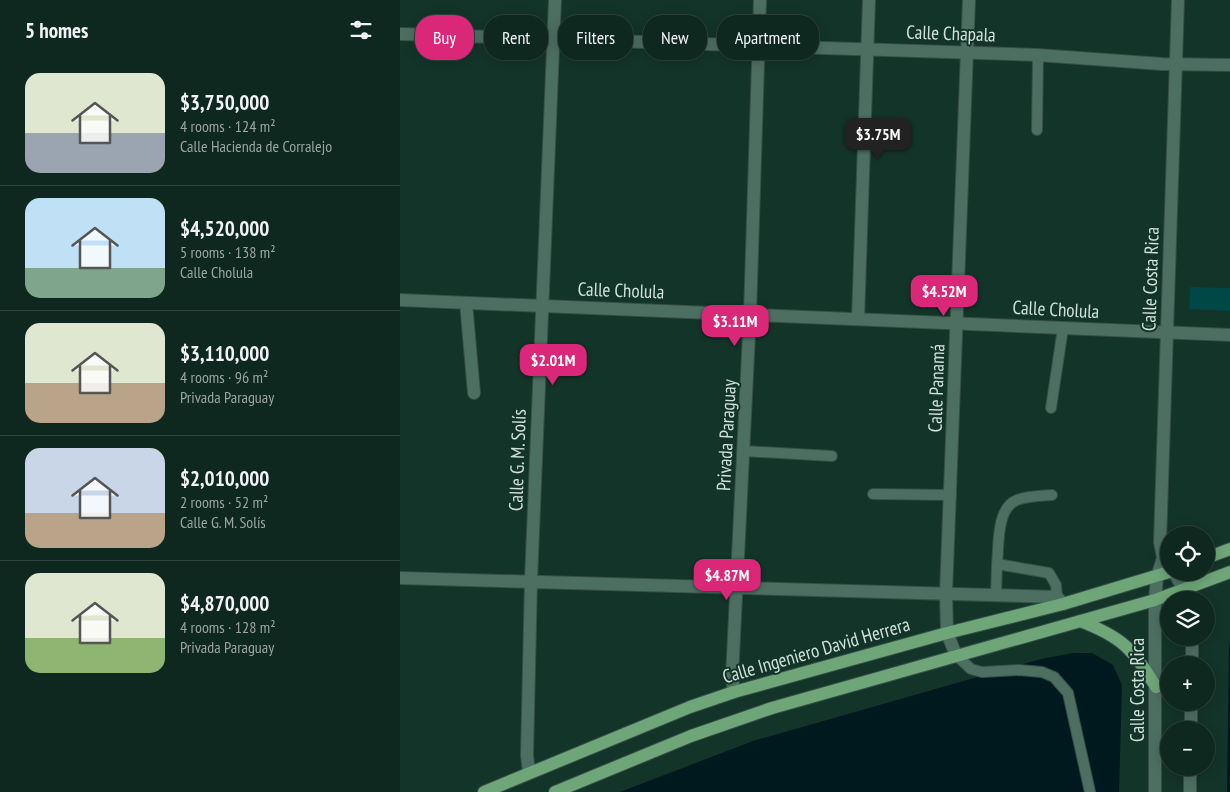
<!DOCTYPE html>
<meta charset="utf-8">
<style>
body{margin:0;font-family:"PT Sans Narrow",sans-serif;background:#172f28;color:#f1f3f6;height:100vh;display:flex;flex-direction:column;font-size:19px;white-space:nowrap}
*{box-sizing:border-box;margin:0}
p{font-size:16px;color:#9ba5a4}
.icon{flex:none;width:28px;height:28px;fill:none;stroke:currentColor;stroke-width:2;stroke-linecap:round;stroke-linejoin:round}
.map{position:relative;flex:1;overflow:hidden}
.details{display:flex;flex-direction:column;background:#0e271f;width:400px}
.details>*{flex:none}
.hud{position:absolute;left:15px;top:15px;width:475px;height:45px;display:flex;gap:10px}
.fabs{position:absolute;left:760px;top:526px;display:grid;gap:10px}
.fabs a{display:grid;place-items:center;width:55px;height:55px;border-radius:50%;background:#0e271f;box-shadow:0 2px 12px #0003,0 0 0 1px #2e443d;font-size:25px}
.price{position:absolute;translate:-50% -42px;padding:0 11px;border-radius:10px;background:#db2777;color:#fff;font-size:16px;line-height:32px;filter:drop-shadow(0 1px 2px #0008)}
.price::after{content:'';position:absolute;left:50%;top:30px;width:15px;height:11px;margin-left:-8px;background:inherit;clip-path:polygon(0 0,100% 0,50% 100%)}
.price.active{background:#222;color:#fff}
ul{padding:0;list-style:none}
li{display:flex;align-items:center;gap:15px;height:125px;padding:0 25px}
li+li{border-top:1px solid #2e443d}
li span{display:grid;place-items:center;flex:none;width:140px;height:100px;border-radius:15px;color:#555}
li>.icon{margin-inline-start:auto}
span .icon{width:60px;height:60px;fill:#fffc;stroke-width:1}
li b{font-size:21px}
h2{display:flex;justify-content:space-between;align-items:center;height:60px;padding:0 25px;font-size:21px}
.pill{padding:0 18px;border-radius:20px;background:#0e271f;box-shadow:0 2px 12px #0003,0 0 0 1px #2e443d;font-size:18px;line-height:45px}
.pill.active{background:#db2777;color:#fff}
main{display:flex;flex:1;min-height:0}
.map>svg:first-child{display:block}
.water{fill:#00191f}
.building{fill:#004845}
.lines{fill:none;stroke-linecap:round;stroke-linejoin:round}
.service-casing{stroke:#364f46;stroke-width:12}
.minor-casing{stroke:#364f46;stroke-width:14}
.tertiary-casing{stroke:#364f46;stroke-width:14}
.secondary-casing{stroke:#364f46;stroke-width:14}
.primary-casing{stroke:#364f46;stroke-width:14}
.service{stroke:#4d6f62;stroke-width:10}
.minor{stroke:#4d6f62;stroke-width:12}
.tertiary{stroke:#4d6f62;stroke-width:12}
.secondary{stroke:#4d6f62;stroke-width:12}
.primary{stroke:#6fa679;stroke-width:12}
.labels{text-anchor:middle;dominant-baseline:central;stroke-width:4;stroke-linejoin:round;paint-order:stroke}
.street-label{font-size:19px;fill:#cfe1d9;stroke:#133429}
</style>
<main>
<section class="details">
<h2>5 homes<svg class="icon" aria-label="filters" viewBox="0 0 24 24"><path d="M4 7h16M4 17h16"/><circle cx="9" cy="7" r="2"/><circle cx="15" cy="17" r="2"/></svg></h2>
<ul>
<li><span style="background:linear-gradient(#dfe7d0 60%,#9aa5b1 0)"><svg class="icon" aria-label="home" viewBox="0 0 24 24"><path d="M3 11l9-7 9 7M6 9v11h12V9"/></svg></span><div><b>$3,750,000</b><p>4 rooms · 124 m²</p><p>Calle Hacienda de Corralejo</p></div></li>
<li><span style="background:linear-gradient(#bfe0f5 70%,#7fa58c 0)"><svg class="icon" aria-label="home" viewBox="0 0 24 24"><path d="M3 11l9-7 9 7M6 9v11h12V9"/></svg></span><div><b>$4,520,000</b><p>5 rooms · 138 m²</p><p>Calle Cholula</p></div></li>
<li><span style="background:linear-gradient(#dfe7d0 60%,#b9a48a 0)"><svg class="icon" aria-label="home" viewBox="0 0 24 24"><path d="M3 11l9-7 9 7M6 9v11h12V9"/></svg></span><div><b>$3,110,000</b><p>4 rooms · 96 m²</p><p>Privada Paraguay</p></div></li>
<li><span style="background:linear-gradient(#c9d6e8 65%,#b9a48a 0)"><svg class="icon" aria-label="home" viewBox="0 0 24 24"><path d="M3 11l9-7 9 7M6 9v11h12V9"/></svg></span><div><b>$2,010,000</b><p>2 rooms · 52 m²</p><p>Calle G. M. Solís</p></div></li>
<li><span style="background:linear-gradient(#dfe7d0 65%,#8fb573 0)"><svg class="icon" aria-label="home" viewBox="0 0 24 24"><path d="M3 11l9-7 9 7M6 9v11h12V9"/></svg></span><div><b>$4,870,000</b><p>4 rooms · 128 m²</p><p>Privada Paraguay</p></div></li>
</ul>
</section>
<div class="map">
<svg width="830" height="792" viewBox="0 0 830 792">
<rect width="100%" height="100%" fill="#133429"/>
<path class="water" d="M830 639V792H827L829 648Z
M674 653H692L713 665 722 685 719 792H220L353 741 641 659Z"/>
<path class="building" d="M790 287 830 288V311L789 309Z"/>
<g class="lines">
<g class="service-casing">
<path id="service" d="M637 130 638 55
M651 408 663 328
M344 451 432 456
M473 494 551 495
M597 564C599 546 596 508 617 500 627 496 641 496 652 495
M596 595 597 564 649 573 656 585 657 597
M556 655 571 669 582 672 619 670 642 672 654 677 668 693 690 792"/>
</g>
<g class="minor-casing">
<path id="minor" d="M0 34 638 55 762 64 830 65
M0 300 830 335
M66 303 74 393
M458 319 469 0
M0 578 657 597 663 604
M334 692 332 677 350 314 360 0
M129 773 127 755 131 580 155 0"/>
</g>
<g class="tertiary-casing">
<path id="tertiary" d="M757 577 763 558 760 542 778 0
M556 655 547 633 546 593 569 0"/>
</g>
<g class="secondary-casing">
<path id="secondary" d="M774 572 789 600
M792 665V638
M791 730V702
M755 792V600L757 577
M790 792V768"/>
</g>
<g class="primary-casing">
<path id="primary" d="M806 558 830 549
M680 621C722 637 733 649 756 687
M84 792 290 707 334 692 547 633 663 604 769 572
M155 792 291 736 372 708 755 600 830 572"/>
</g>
<use href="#service" class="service"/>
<use href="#minor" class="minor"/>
<use href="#tertiary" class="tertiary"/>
<use href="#secondary" class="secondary"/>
<use href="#primary" class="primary"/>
</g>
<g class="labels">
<g class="street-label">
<text transform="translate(551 33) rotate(2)">Calle Chapala</text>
<text transform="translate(750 279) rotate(-88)">Calle Costa Rica</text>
<text transform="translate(221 290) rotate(2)">Calle Cholula</text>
<text transform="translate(656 309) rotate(3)">Calle Cholula</text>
<text transform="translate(536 388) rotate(-88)">Calle Panamá</text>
<text transform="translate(326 435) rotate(-87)">Privada Paraguay</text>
<text transform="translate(117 460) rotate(-88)">Calle G. M. Solís</text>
<text transform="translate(416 650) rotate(-16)">Calle Ingeniero David Herrera</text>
<text transform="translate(737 690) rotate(-90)">Calle Costa Rica</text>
</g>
</g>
</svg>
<div class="fabs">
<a><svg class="icon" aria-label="locate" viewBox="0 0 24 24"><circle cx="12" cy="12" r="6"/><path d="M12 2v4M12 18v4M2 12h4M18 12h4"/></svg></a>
<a><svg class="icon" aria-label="layers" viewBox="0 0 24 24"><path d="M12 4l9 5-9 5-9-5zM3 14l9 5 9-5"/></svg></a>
<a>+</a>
<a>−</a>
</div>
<b class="price active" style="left:478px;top:160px">$3.75M</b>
<b class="price" style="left:544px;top:317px">$4.52M</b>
<b class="price" style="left:335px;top:347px">$3.11M</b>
<b class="price" style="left:153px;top:386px">$2.01M</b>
<b class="price" style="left:327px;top:601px">$4.87M</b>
<div class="hud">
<a class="pill active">Buy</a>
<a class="pill">Rent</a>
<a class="pill">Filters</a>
<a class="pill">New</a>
<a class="pill">Apartment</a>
</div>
</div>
</main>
